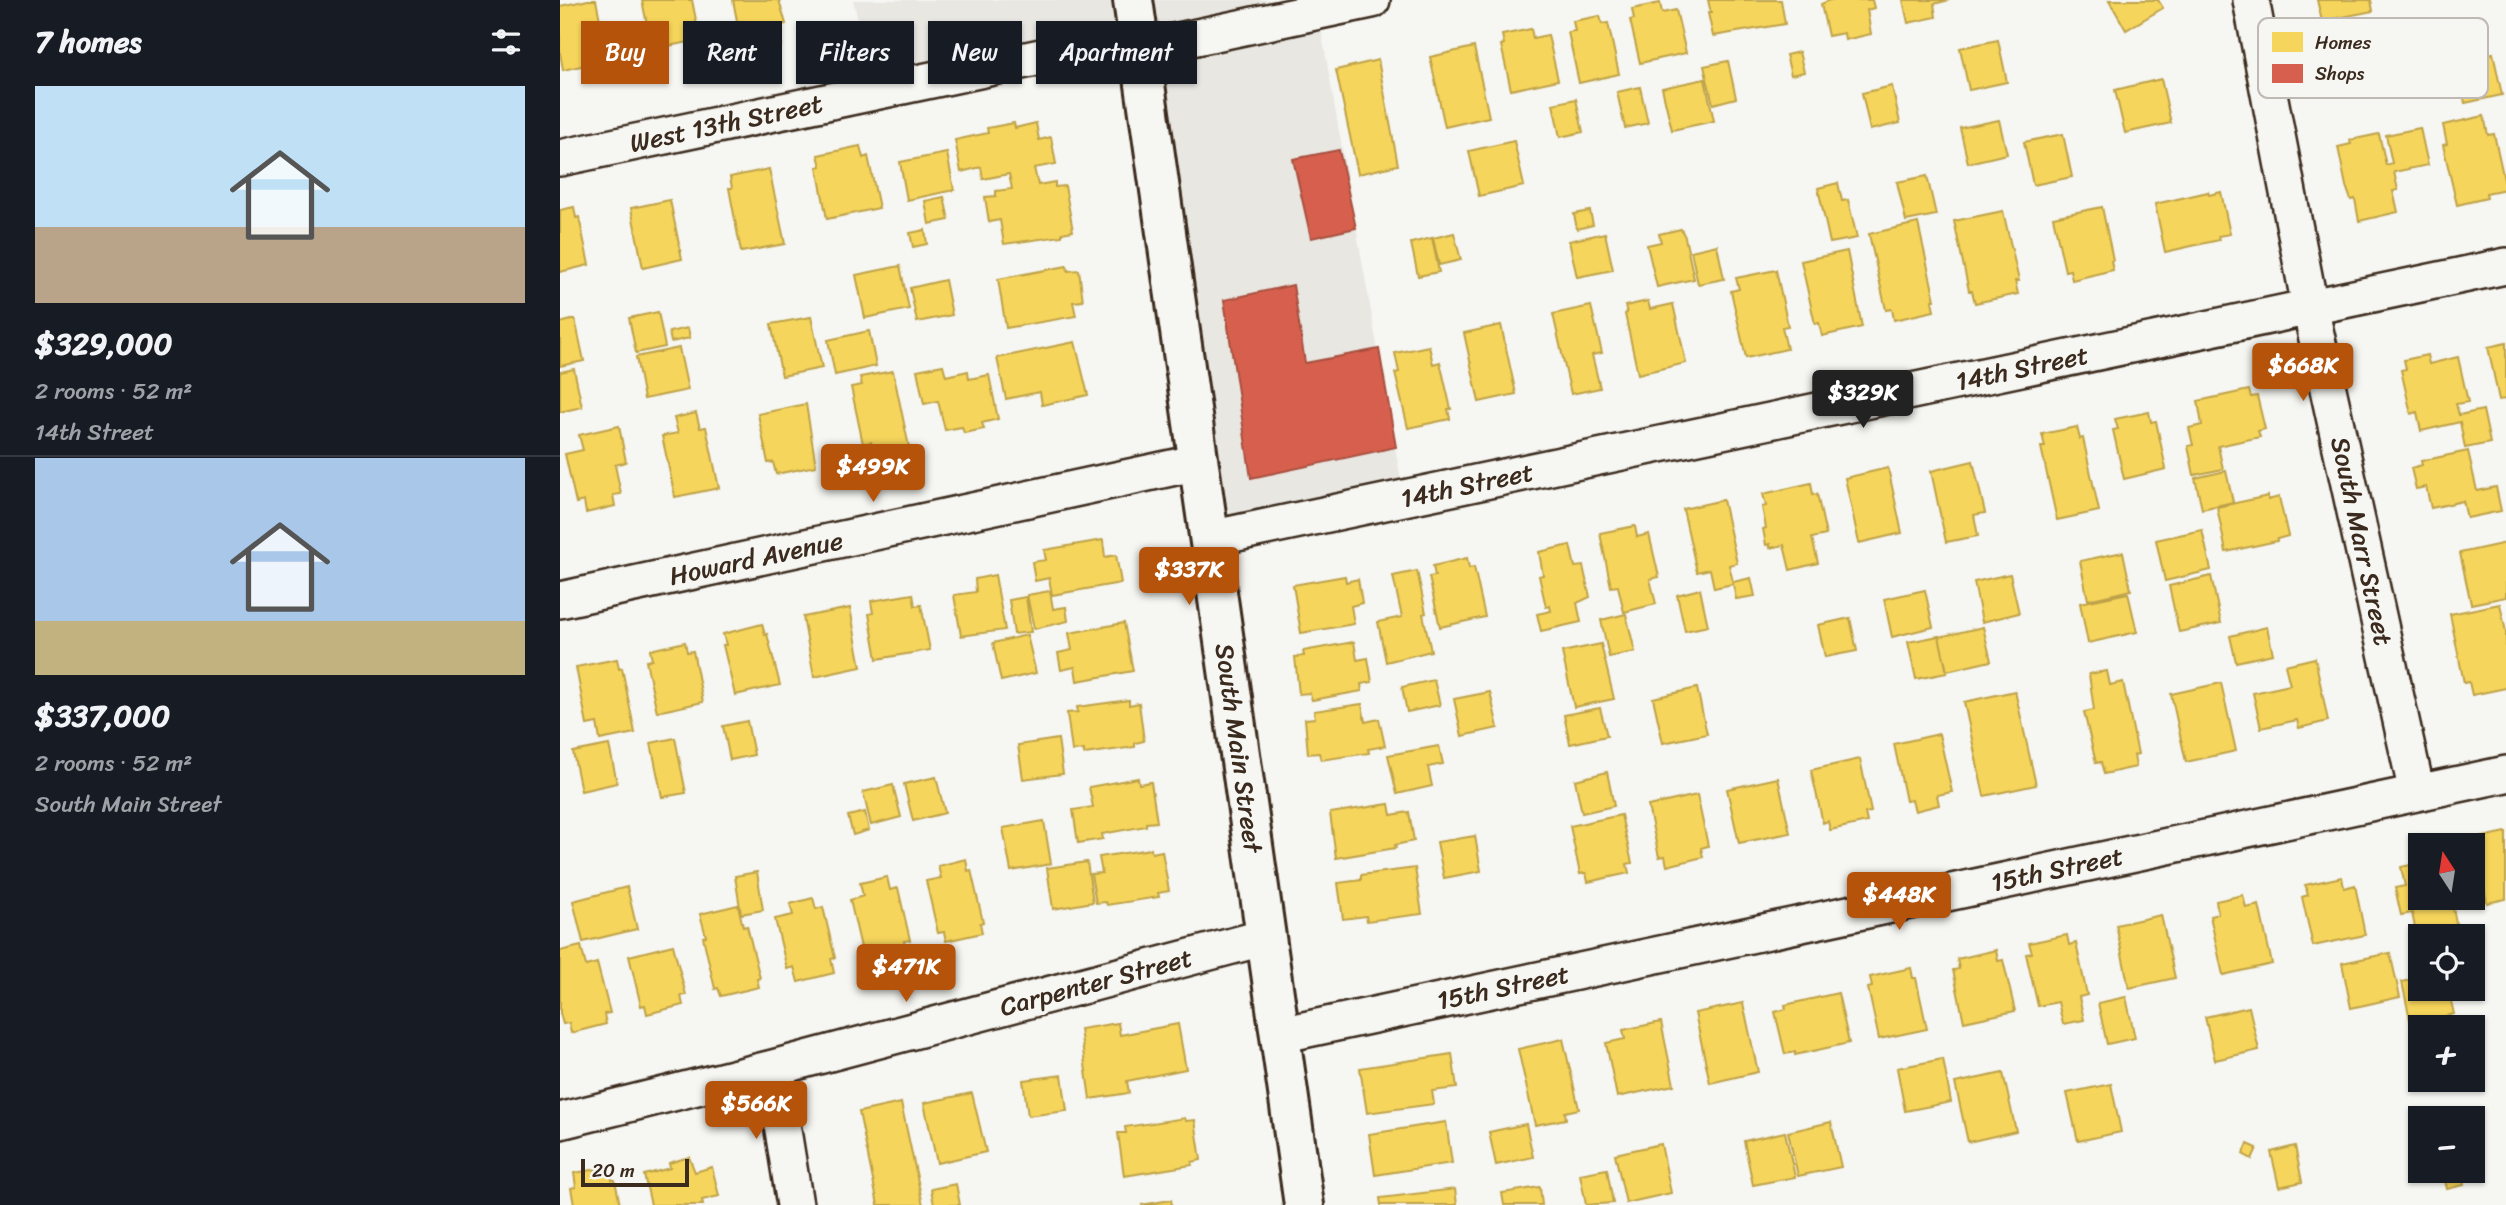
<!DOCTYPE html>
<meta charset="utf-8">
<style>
body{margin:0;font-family:Sriracha,sans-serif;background:#242831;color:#f1f3f6;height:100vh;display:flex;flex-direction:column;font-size:26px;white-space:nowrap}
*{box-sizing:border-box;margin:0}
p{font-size:23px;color:#9ea1a6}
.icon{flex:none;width:38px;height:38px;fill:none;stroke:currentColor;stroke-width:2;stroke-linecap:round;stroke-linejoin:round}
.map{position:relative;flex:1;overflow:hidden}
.drawer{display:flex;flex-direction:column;background:#171b24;width:560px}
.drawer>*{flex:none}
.top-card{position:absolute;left:21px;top:21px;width:665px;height:63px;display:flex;gap:14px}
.needle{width:46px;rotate:348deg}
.tools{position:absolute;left:1848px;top:833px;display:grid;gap:14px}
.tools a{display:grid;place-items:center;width:77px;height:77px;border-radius:0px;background:#171b24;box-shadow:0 2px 5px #0004;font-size:35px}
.scale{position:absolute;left:21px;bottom:18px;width:108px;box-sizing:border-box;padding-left:7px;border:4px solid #3b2a1e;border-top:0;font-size:19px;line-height:24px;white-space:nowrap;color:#3b2a1e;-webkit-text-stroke:5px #f6f6f2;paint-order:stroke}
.price{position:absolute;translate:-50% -60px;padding:0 16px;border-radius:7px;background:#b45309;color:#fff;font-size:23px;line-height:46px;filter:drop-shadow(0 2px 4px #0008)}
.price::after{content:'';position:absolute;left:50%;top:42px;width:21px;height:16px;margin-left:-10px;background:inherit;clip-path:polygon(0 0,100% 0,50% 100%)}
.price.selected{background:#222;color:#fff}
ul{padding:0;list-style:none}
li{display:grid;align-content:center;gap:14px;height:371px;padding:0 35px}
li+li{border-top:2px solid #363941}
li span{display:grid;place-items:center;height:217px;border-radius:0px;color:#555}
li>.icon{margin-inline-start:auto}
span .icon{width:126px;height:126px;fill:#fffc;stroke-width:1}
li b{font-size:30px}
h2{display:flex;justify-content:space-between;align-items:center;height:84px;padding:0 35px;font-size:30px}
.pill{padding:0 24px;border-radius:0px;background:#171b24;box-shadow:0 2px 5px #0004;font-size:24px;line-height:63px}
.pill.selected{background:#b45309;color:#fff}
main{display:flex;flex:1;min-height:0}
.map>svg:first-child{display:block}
.built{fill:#e8e7e2}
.homes{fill:#f6d55c;stroke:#bea249;stroke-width:2}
.shops{fill:#d6604d;stroke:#a8503f;stroke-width:2}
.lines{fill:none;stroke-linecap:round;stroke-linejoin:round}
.minor-casing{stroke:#3b2a1e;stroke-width:40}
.secondary-casing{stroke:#3b2a1e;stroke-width:44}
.minor{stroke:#f6f6f2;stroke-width:35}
.secondary{stroke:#f6f6f2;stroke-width:38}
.labels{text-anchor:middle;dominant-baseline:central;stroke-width:7;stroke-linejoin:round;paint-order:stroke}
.street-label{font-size:26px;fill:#3b2a1e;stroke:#f6f6f2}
.key{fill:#f6f6f2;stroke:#beb9b2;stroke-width:2}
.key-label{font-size:19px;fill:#3b2a1e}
</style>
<main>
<section class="drawer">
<h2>7 homes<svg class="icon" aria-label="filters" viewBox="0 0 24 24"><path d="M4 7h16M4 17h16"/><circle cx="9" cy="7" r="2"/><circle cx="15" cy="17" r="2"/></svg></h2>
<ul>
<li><span style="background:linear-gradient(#bfe0f5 65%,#b9a48a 0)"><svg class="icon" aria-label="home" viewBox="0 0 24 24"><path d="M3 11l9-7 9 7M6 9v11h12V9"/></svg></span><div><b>$329,000</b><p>2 rooms · 52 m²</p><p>14th Street</p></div></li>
<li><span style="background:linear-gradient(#a9c7e8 75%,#c2b280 0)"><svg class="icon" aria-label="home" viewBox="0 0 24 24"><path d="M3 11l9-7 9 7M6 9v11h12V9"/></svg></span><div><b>$337,000</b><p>2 rooms · 52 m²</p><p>South Main Street</p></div></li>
</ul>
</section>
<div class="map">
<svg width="1946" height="1205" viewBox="0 0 1946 1205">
<rect width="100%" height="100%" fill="#f6f6f2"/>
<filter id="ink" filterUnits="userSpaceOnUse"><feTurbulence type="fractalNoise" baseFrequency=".0143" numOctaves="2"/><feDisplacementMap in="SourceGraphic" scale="14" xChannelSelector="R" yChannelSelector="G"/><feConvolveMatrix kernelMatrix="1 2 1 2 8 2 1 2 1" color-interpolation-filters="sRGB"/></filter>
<g filter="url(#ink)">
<path class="built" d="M293 0H793L758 12 844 498 649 539 580 50 316 91Z"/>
<path class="homes" d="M28 0H36L48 60 3 70 0 53V6Z
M82 0H132L140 40 92 49Z
M173 0H219L226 24 217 26 221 45 183 52Z
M1148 0H1221L1225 24 1153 36 1148 13H1151Z
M1270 0H1312L1314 8 1307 10 1311 34 1285 40 1284 33 1268 36 1261 4Z
M1343 0H1389L1374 4 1376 17 1348 23Z
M1549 0H1598L1603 8 1566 30Z
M1757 0H1811L1813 11 1762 21Z
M1100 3 1102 13 1116 10 1126 53 1080 63 1070 20 1074 19 1072 9Z
M1040 16 1042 24 1048 23 1059 74 1019 83 1008 32 1015 31 1013 21Z
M971 29 973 38 988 35 998 80 951 90 941 45 944 44 942 35Z
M1438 40 1447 82 1409 90 1400 48Z
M914 47 929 117 885 127 870 57Z
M1239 52 1244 72 1231 75 1226 55Z
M1933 53 1942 95 1905 103 1896 60Z
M818 60 838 165 798 174 776 70Z
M1168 61 1176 98 1153 104 1144 66Z
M1145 79 1154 121 1112 130 1102 88Z
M1601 79 1611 123 1565 133 1555 90Z
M1332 86 1340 123 1310 130 1302 93Z
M1080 87 1088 123 1065 128 1057 92Z
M1016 99 1023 132 1000 137 993 104Z
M1924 116 1928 135 1934 134 1946 189 1926 193 1927 198 1897 205 1883 145 1887 144 1883 125Z
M1439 120 1447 154 1408 163 1400 128Z
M454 123 455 128 476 123 479 140 491 137 496 164 474 168 478 185 495 182V187L505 186 513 231 502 233V236L444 244 440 220 429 222 425 197 436 196V191L452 189 449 174 423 179 421 167 401 172 395 140 428 133 427 128Z
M1860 128 1868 165 1834 172 1838 190 1833 191 1838 212 1799 221 1795 199 1791 200 1786 186 1778 147 1791 144 1790 140 1819 134 1826 165 1832 163 1826 135Z
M1503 134 1512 177 1473 185 1464 142Z
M954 141 964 186 919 196 909 151Z
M300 146 303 158 308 156 319 208 267 219 257 167 261 166 258 155Z
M387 153 394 190 347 200 340 162Z
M209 169 225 244 181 252 169 188H172L170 177Z
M1367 176 1376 215 1346 221 1337 182Z
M1278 183 1282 201 1288 200 1297 238 1270 243 1258 188Z
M1648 192 1649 195 1661 192 1670 234 1658 236 1659 240 1605 252 1595 204Z
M384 197 389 220 369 224 365 201Z
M110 200 122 259 83 268 71 208Z
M14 207 16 218 19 217 29 265 0 272V210Z
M1542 207 1553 260 1551 261 1553 270 1512 280 1510 270 1505 271 1493 217Z
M1030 211 1033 225 1017 229 1014 214Z
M1443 211 1459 281H1455L1458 294 1415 303 1412 291H1409L1394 221Z
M1358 223 1375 300H1372L1374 311 1334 320 1332 309 1326 310 1309 234Z
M1121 229 1125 237 1134 279 1097 287 1087 245 1101 242 1099 234Z
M365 230 367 244 353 247 350 233Z
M894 233 901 260 879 265 873 238Z
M1045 233 1053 270 1017 277 1009 241Z
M872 238 879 272 858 276 851 243Z
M1157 245 1164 279 1138 284 1131 251Z
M1287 251 1302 327 1262 336 1259 323 1255 324 1241 261Z
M340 266 349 309 305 318 296 275Z
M507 266 508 271 519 270 523 301 513 302 516 316 446 328 438 279Z
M1216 270 1228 326 1222 327 1227 349 1186 358 1171 291 1179 289 1176 278Z
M385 280 392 315 357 322 350 288Z
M1088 301 1090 309 1113 304 1126 363 1078 374 1065 314 1067 313 1065 306Z
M1031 306 1042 353 1032 355 1040 388 1011 394 993 314Z
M98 312 105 347 76 353 69 318Z
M251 317 262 368 222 376 211 324Z
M15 319 24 361 0 366V323Z
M941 325 956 394 919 402 904 333Z
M128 328 130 338 111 342 109 332Z
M309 331 316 366 275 375 268 340Z
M515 342 528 395 482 405 480 392 446 399 437 358Z
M1946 343V399L1939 400 1928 347Z
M869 346 873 364 880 362 891 409H888L890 419 848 428 835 373 839 372 835 353Z
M119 348 128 390 84 399 76 357Z
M1867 355 1869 364 1898 357 1908 402 1896 404 1899 415 1923 410 1930 443 1905 448 1900 422 1861 431 1857 412 1851 414 1841 370 1846 369 1844 360Z
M383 365 386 376 408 371 409 379 429 375 438 419 422 423 424 429 404 433 402 427 385 430 378 401 364 404 357 370Z
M14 369 22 407 0 412V372Z
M333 371 349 447 314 454 311 442 303 444 291 387 302 385 300 377Z
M1689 390 1691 397 1697 396 1705 429 1698 431 1700 437 1658 446 1663 469 1634 475 1628 446 1633 445 1629 428 1642 425 1638 401Z
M246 404 256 466 216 474 213 462 208 463 198 414Z
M1589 412 1591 422 1596 421 1606 469 1564 479 1553 430 1558 429 1555 419Z
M136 413 140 428 146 427 159 488 115 497 102 436 118 433 114 418Z
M59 426 66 462 55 465 61 494 53 495 55 506 26 513 24 501 16 503 5 454 23 450 19 435Z
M1517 427 1520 439 1523 438 1539 511 1497 520 1481 447H1485L1482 434Z
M1908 451 1917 491 1936 487 1941 511 1907 518 1903 501 1871 508 1866 487 1856 489 1851 468 1862 465 1861 461Z
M1413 461 1425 513 1414 515 1418 536 1386 542 1371 471Z
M1328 468 1342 533 1299 543 1285 478Z
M1666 471 1673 502 1642 509 1635 478Z
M1251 483 1253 495 1257 494 1266 535 1252 538 1258 563 1230 570 1224 545 1210 548V544L1206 545 1203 529 1206 528 1202 507 1206 506 1203 494Z
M1708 496V500L1719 497 1728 536 1717 539V541L1666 552 1657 507Z
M1163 500 1177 563 1169 565 1173 582 1191 578 1195 596 1176 599 1173 584 1154 588 1150 569 1137 572 1123 509Z
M1075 526 1077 537 1089 534 1099 577 1090 579 1096 604 1064 612 1058 586 1051 587 1040 533Z
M1642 530 1651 570 1605 581 1596 540Z
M543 540 545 557 556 555 561 583 492 595 489 578 475 581 472 562 486 560 484 550Z
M1946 543V597L1911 604 1900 553Z
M1010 545 1015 567 1023 566 1030 597 1017 603 1021 622 981 631 977 614 991 611 990 606 986 607 979 576 983 575 979 552Z
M1563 552 1571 590 1528 600 1520 561Z
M907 558 909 568 914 567 925 617 880 627 869 577 875 576 873 566Z
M857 571 866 613 863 614 871 651 826 662 818 622 842 617 833 576Z
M1450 574 1459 613 1422 622 1414 582Z
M435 575 445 630 401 636 394 595 416 592 415 579Z
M785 576 786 582 798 579 802 603 791 606 794 624 741 633 733 585Z
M1651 576 1661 623 1619 632 1609 586Z
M1140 589 1148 626 1125 631 1117 595Z
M1365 590 1373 627 1332 637 1324 599Z
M490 591 493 609 506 607 508 621 474 629 467 595Z
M1568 593 1577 632 1528 643 1520 603Z
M353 594 355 606 361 605 370 650 317 659 309 614 313 613 311 601Z
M466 597 471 632 454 634 449 600Z
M1940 604 1946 632V688L1912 695 1909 682 1904 683 1890 614Z
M290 608 301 667 254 677 243 617Z
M1066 614 1075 652 1049 657 1041 620Z
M1290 618 1297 651 1265 657 1258 625Z
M564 623 573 671 517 681 515 667 501 670 498 653 512 650 509 633Z
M202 624 205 635 207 634 220 685 175 695 163 645H166L163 634Z
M1423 627 1431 661 1387 671 1379 637Z
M1707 627 1713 654 1676 662 1670 636Z
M467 635 476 673 441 681 433 643Z
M1379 636 1387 673 1356 679 1348 642Z
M125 642 127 652 133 651 143 702 97 712 86 661 92 660 90 650Z
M794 642 797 660 808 658 812 682 801 684 802 691 752 700 750 693 739 694 735 657 744 656 743 651Z
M1041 644 1054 699 1014 707 1002 652Z
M1755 658 1768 721 1739 728 1737 720 1701 728 1693 693 1730 685 1725 665Z
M57 659 59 669 62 668 75 733 40 740 37 723 27 725 16 667Z
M1547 671 1550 685 1563 682 1578 754 1574 755 1576 767 1544 774 1541 762 1536 763 1524 712 1534 710 1529 674Z
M874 680 880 705 847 712 842 687Z
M1661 683 1676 751 1626 762 1611 694Z
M1137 688 1147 734 1103 743 1093 698Z
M1455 691 1476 785 1424 796 1404 702Z
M930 692 938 728 902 736 894 699Z
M569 700V705L579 703 584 741 575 743V747L524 754V750L512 751 507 713 518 712 517 707Z
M802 704 805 722 819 719 825 746 808 749 809 753 761 760 759 753 748 754 745 719 755 718 754 711Z
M1040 708 1047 736 1010 744 1004 715Z
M187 721 194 755 170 760 163 726Z
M1379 734 1392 792 1377 795 1379 805 1355 811 1352 800 1346 801 1334 744Z
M115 738 126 793 102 797 91 743Z
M498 739 503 774 463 779 458 745Z
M49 745 57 783 21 791 13 752Z
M879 746 883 764 868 767 872 786 837 794 828 755Z
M1300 759 1311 812 1305 813 1307 822 1270 830 1268 821 1263 823 1251 770Z
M1047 772 1054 806 1022 813 1015 780Z
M376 777 385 813 353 821 344 784Z
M578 778 579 784 591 782 597 822 586 823V826L542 834 543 839 518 843 513 810 533 807 529 787Z
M1218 778 1230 833 1179 843 1167 789Z
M333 785 341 817 311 825 303 792Z
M1137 795 1148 846 1141 848 1143 857 1107 866 1105 856 1099 857 1088 806Z
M829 804 831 815 849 812 854 841 835 845 836 848 776 858 770 813Z
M305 812 309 830 293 835 288 816Z
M1061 815 1072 863 1067 864 1069 873 1028 882 1026 873 1020 874 1010 826Z
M484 821 491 864 451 871 443 828Z
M1946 832V899L1927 903 1916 849 1920 848 1918 838Z
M915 836 921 871 884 878 877 842Z
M591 849 592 853 602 851 609 891 598 893 599 897 547 905 546 902 536 903 531 874 542 873 539 857Z
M406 859 408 871 411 870 423 922 420 923 422 933 386 941 384 932 378 933 366 881 381 878 378 866Z
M527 862 533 902 493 909 487 868Z
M1860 863V898H1891L1898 933 1883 936H1860V942H1858L1852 913 1841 915 1835 888 1845 886 1841 867Z
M855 868 862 914 807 921 806 916 783 919 778 883 801 880V875Z
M197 872 203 910 181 914 175 876Z
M327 877 330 890 338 888 350 940 344 941 346 949 312 958 310 950 302 952 290 900 303 896 300 883Z
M1782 877 1784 888 1795 885 1805 935 1753 946 1742 897 1748 895 1745 885Z
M67 887 77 929 23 942 13 901Z
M1683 895 1686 908 1699 905 1712 964 1663 975 1650 916 1658 914 1656 901Z
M253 898 256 909 263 907 275 958 271 959 274 973 238 982 234 967 227 969 215 919 233 915 230 904Z
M178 905 183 927 187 926 200 978 197 979 199 987 161 996 158 988 155 989 143 937 146 936 140 914Z
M1601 915 1615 978 1569 988 1556 925Z
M1507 935 1509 945 1516 943 1527 995 1519 997 1524 1020 1503 1024 1498 1002 1478 1006 1466 954 1472 953 1469 943Z
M113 945 126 995 121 996 123 1005 87 1014 85 1005 81 1006 69 956Z
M21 946 26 966 37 963 50 1013 44 1014 46 1024 11 1033 9 1023 3 1024 0 1013V951Z
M1436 950 1438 961 1443 960 1455 1011 1404 1022 1393 970 1399 969 1397 959Z
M1830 953 1840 997 1791 1008 1782 963Z
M1351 968 1353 978H1356L1367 1029 1319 1039 1308 988 1312 987 1310 977Z
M1860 978V989H1888L1894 1014 1851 1024 1842 982Z
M1278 993 1289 1043 1235 1055V1052L1225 1054 1215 1012 1226 1009 1225 1005Z
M1566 997 1575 1038 1547 1044 1538 1003Z
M1183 1003 1198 1072 1150 1083 1135 1013Z
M1689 1007 1699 1050 1655 1060 1645 1017Z
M1101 1022 1114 1085 1057 1097 1046 1043 1065 1039 1063 1030Z
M558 1023 560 1035 618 1024 626 1069 567 1081 569 1093 530 1099 520 1029Z
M1003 1039 1019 1109 1005 1112 1006 1119 975 1125 958 1049Z
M892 1054 897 1088 872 1091 874 1104 807 1113 800 1068Z
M1383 1059 1391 1102 1345 1111 1337 1068Z
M1443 1073 1456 1131 1408 1142 1395 1083Z
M502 1075 507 1111 468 1116 463 1080Z
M1551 1084 1561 1132 1518 1141 1507 1093Z
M412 1093 426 1152 377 1163 364 1103Z
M341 1103 363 1205H318L299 1112Z
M625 1118 626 1121 635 1120 641 1160 632 1162V1165L564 1176 558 1133H566L565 1127Z
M886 1122 892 1163 815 1175 809 1134Z
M1271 1122 1281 1167 1238 1176 1228 1132Z
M966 1124 973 1157 936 1165 929 1132Z
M1225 1132 1235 1177 1193 1185 1184 1141Z
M1101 1144 1111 1193 1066 1203 1055 1154Z
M1688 1144 1697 1148 1692 1159 1683 1154Z
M1735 1146 1742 1182 1719 1187 1711 1152Z
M129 1157 135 1172 152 1167 159 1196 142 1200 143 1205H91L84 1175 110 1168 109 1163Z
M50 1167 52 1180H55L60 1205H14L11 1188 16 1187 14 1173Z
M1047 1169 1053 1203 1026 1205 1020 1174Z
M1883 1171H1901L1904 1185 1887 1189Z
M396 1184 400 1205H374L371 1189Z
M980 1187 982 1205H944L942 1193Z
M895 1189 897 1205H821L820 1198Z
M611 1200 612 1205H581Z"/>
<path class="shops" d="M779 150 796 228 751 238 733 159Z
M733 285 745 363 819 349 836 447 691 478 664 300Z"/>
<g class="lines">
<g class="minor-casing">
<path id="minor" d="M1691 0 1750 307 1857 793
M0 158 495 54 580 49 812 0
M649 539 1946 266
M0 600 639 462
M720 1035 1946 774
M213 1068 235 1205
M0 1121 213 1068 706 937"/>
</g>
<g class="secondary-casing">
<path id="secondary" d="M573 0 744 1205"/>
</g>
<use href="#minor" class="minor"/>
<use href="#secondary" class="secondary"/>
</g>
</g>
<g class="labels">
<g class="street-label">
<text transform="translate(166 123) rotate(-12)">West 13th Street</text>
<text transform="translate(1462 368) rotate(-12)">14th Street</text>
<text transform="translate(907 485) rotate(-12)">14th Street</text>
<text transform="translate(1802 541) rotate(78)">South Marr Street</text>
<text transform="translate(196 558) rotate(-12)">Howard Avenue</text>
<text transform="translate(679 748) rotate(82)">South Main Street</text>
<text transform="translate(1497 869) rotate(-12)">15th Street</text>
<text transform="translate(536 982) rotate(-15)">Carpenter Street</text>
<text transform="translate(943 987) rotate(-12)">15th Street</text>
</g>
</g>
<rect x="1698" y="18" width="230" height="80" rx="10" class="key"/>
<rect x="1712" y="32" width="31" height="20" fill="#f6d55c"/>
<rect x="1712" y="64" width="31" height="19" fill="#d6604d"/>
<g class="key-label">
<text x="1755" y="49">Homes</text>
<text x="1755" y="80">Shops</text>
</g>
</svg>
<div class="tools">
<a><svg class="needle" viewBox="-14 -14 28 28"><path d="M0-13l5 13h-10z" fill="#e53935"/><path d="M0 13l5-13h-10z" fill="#9ea1a6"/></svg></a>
<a><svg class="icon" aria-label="locate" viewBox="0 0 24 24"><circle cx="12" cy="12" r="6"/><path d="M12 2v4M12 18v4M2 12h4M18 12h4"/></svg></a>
<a>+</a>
<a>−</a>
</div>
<div class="scale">20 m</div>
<b class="price" style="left:1743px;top:403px">$668K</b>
<b class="price selected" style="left:1303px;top:430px">$329K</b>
<b class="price" style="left:313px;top:504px">$499K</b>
<b class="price" style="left:629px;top:607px">$337K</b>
<b class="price" style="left:1339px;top:932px">$448K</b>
<b class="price" style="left:346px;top:1004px">$471K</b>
<b class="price" style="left:196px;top:1141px">$566K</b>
<div class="top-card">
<a class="pill selected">Buy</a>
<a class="pill">Rent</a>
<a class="pill">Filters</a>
<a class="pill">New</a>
<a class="pill">Apartment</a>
</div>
</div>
</main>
